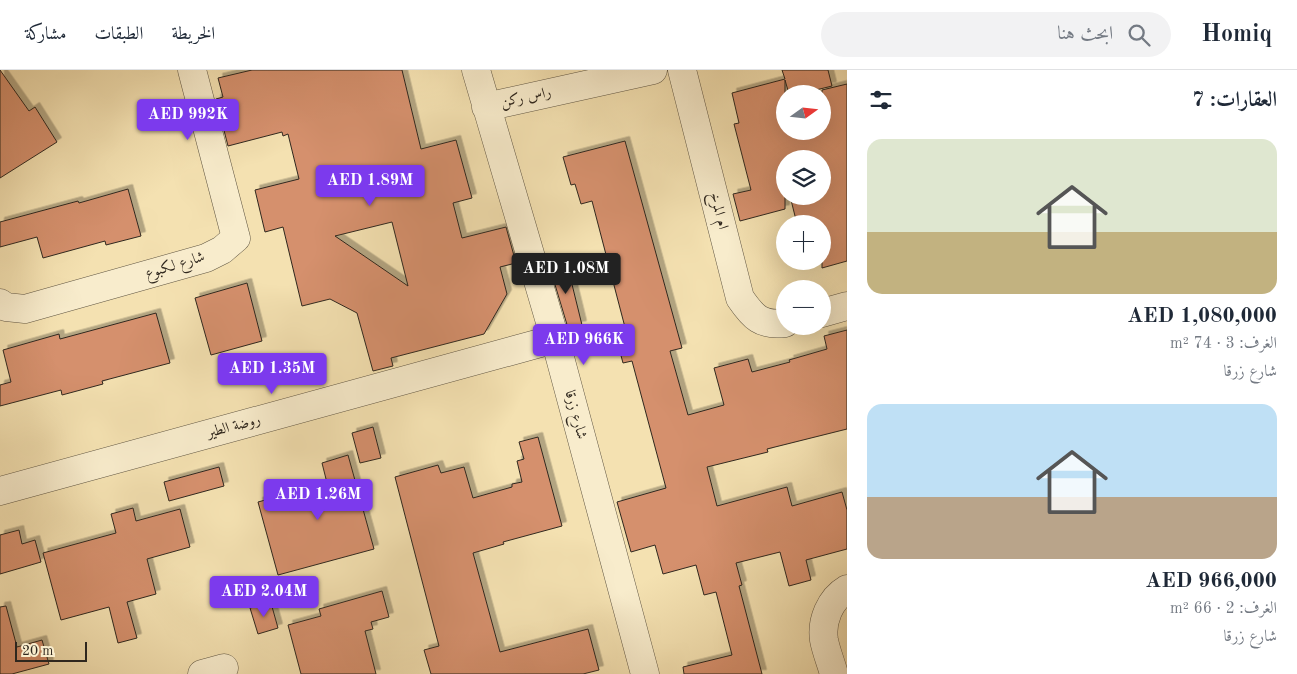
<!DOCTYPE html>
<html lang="ar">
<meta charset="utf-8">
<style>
body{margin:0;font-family:"Old Standard TT",Amiri,serif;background:#f2f2f3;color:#1f2937;direction:rtl;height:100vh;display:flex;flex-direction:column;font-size:19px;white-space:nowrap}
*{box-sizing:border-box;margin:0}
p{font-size:16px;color:#747a83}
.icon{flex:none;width:28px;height:28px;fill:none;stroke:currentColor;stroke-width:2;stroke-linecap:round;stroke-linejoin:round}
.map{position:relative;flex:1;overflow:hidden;direction:ltr}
.sheet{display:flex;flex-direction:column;background:#fff;width:450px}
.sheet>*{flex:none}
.needle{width:32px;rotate:75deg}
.tools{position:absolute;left:776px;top:15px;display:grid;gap:10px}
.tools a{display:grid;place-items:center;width:55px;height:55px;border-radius:50%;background:#fff;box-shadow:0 5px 20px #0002;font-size:25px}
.scale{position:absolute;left:15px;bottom:12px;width:72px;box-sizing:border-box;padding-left:5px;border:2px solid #2f271e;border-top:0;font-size:14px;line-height:18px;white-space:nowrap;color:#2f271e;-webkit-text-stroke:4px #f8eccc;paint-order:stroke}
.price{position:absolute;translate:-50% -42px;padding:0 11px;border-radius:5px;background:#7c3aed;color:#fff;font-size:16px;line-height:32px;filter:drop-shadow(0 1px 2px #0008)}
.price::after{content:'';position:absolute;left:50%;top:30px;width:15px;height:11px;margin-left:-8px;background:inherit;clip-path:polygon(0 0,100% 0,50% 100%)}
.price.on{background:#222;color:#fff}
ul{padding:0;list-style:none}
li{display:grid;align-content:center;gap:10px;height:265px;padding:0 20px}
li span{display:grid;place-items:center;height:155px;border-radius:15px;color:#555}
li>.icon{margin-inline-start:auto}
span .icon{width:90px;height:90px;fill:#fffc;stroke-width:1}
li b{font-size:21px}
h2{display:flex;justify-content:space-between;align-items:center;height:60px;padding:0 20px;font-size:21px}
header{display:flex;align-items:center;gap:30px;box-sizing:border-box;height:70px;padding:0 25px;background:#fff;border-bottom:1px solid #e0e1e3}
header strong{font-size:24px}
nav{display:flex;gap:28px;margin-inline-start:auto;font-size:18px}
.search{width:350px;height:45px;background:#f2f2f3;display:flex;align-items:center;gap:12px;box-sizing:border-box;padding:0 18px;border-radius:28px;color:#747a83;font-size:19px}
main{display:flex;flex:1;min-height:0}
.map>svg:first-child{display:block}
.building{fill:#d5906d;stroke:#2f271e;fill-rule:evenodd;filter:url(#shadow)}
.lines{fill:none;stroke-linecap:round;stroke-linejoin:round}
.street-casing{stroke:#605643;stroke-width:29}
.street{stroke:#f8eccc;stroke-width:28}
.labels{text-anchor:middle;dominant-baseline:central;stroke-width:5;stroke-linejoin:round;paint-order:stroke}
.street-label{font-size:15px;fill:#2f271e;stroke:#f8eccc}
</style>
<header>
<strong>Homiq</strong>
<div class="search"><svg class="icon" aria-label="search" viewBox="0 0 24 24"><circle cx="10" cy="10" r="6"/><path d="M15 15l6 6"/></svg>ابحث هنا</div>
<nav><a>الخريطة</a><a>الطبقات</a><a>مشاركة</a></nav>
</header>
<main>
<section class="sheet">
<h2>العقارات: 7<svg class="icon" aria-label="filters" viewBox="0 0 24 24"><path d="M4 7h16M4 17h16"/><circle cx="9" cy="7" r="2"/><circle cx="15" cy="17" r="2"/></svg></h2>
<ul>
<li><span style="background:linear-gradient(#dfe7d0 60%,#c2b280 0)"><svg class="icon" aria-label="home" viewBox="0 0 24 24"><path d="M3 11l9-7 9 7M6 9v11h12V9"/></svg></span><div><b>AED 1,080,000</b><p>الغرف: 3 · 74 m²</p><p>شارع زرقا</p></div></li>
<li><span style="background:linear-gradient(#bfe0f5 60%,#b9a48a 0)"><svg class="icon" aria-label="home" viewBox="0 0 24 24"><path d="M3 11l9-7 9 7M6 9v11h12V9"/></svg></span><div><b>AED 966,000</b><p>الغرف: 2 · 66 m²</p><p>شارع زرقا</p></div></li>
</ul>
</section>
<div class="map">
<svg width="847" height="604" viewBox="0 0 847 604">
<defs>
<filter id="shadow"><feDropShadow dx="4.5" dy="-4.5" stdDeviation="0" flood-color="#0004"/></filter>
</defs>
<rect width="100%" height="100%" fill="#f4e1b1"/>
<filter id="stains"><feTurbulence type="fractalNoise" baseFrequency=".004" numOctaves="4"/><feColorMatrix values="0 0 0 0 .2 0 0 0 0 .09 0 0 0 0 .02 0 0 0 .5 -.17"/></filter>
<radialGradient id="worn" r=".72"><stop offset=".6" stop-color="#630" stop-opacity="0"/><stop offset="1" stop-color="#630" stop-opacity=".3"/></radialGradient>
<path class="building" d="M0 0 29 41 35 37 57 72 0 108Z
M252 0H402L421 79 456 70 472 128 453 133 462 168 506 157 516 193 500 197 507 224 484 264 391 288 393 296 373 301 357 243 330 229 302 236 283 157 265 162 255 120 299 109 288 64 283 66 282 62 228 76 216 29 223 27 218 8ZM392 152 408 216 335 166Z
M782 0H828L832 16 800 24H789L785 10V61H822V20L847 14V191L822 198V154H797L790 126H822V89H785V139L740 151 733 124 751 120 734 54 739 53 732 23 785 9Z
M625 71 682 278 670 281 688 345 724 335 714 298 748 289 752 302 790 292 789 290 827 279 824 266 847 260V359L767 379 768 382 707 397 717 436 787 417 792 436 842 422 847 440V479L806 490 811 510 789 516 780 482 736 493 742 515 739 516 762 604H684L683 597 732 585 716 522 704 525 696 495 663 504 655 475 631 482 617 432 666 418 632 291 623 293 616 267 627 265 592 131 581 134 575 114 571 115 563 87Z
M128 119 141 166 106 175 105 171 43 188 37 167 0 177V152L78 131 79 133Z
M567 194 582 255 568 258 550 198Z
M247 213 262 271 211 285 195 228Z
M156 243 170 293 102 311 103 314 62 325 61 320 0 336V315L11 312 3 280 59 264 60 269Z
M373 357 381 388 360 393 352 363Z
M538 367 562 456 503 472 504 474 473 483 500 582 588 559 599 600 583 604H431L424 580 439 576 395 407 438 395 441 403 464 397 473 428 512 417V414L522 412 517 391 524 389 519 372Z
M348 385 374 479 278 505 258 432 327 413 322 393Z
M219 397 224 416 169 431 164 412Z
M133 438 136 451 180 439 190 477 147 489 156 524 127 532 137 568 118 573 109 537 61 550 43 483 116 463 111 444Z
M19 460 22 474 35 470 41 492 0 504V465Z
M382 521 389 547 371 552 373 559 365 561 376 604H301L288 555 321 546 319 539Z
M271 533 278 558 258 564 250 538Z
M6 536 17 577 42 570 49 594 12 604H0V537Z"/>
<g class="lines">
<g class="street-casing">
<path id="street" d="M476 0 555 269 645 604
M682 0 740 228C753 247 761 256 785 253
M486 37 653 0
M0 233 6 237 25 239 206 188 222 180 236 168 192 0
M822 243 847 236
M0 421 555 269
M202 604 224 598
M834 604C831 593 826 581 824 570 821 551 830 529 847 519"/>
</g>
<use href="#street" class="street"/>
</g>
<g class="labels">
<g class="street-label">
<text transform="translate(526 28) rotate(-12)">راس ركن</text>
<text transform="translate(718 141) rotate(76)">ام المرخ</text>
<text transform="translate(175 196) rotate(-17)">شارع لكبوع</text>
<text transform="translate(575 345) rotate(75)">شارع زرقا</text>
<text transform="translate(234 357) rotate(-15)">روضة الطير</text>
</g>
</g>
<rect width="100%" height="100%" filter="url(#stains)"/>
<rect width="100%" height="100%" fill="url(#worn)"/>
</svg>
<div class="tools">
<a><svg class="needle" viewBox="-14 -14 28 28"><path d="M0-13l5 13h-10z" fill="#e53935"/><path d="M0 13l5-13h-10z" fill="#747a83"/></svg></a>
<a><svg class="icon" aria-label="layers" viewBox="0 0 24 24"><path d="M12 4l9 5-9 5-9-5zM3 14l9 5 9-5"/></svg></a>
<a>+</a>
<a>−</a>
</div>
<div class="scale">20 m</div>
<b class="price" style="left:188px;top:71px">AED 992K</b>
<b class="price" style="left:370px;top:137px">AED 1.89M</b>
<b class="price on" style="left:566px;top:225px">AED 1.08M</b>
<b class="price" style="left:584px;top:296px">AED 966K</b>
<b class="price" style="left:272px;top:325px">AED 1.35M</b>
<b class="price" style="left:318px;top:451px">AED 1.26M</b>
<b class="price" style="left:264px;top:548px">AED 2.04M</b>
</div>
</main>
